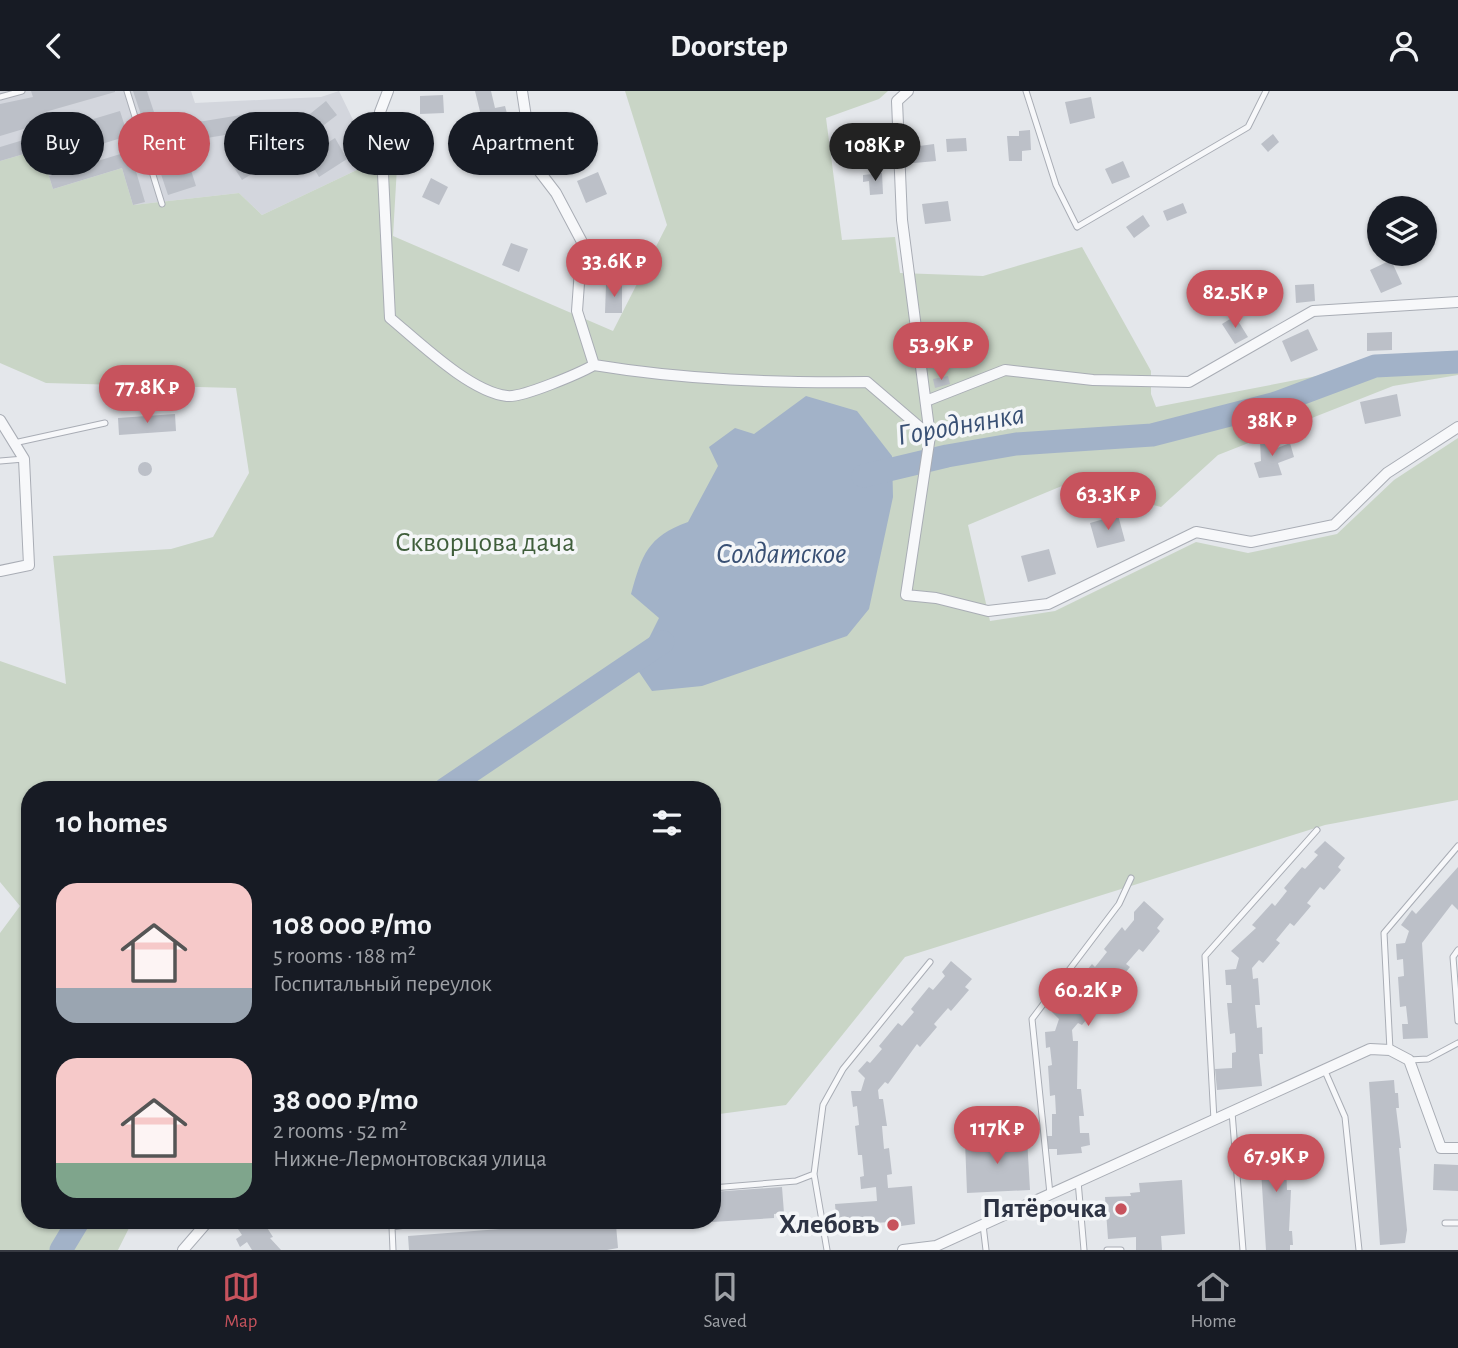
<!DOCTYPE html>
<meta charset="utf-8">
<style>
body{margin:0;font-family:"Alegreya Sans",sans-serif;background:#242831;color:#f1f3f6;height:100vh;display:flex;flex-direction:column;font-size:26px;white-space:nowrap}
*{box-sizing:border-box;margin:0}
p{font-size:23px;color:#9ea1a6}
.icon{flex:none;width:38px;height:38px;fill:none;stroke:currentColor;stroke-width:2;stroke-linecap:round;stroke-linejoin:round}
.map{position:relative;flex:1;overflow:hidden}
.drawer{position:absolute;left:21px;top:690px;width:700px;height:448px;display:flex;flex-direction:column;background:#171b24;border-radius:28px;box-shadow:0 2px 5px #0004}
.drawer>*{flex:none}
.guide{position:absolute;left:21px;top:21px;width:700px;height:63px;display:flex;gap:14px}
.buttons{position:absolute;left:1367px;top:105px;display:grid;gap:14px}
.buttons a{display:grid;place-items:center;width:70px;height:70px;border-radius:50%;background:#171b24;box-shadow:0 2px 5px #0004;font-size:35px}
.price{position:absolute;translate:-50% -60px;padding:0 16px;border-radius:24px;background:#c7535d;color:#fff;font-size:23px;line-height:46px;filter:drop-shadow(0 2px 4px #0008)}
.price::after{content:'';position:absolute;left:50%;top:42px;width:21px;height:16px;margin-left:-10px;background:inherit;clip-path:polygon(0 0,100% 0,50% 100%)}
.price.active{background:#222;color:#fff}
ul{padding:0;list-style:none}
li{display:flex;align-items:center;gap:21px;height:175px;padding:0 35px}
li span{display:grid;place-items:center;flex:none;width:196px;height:140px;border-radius:21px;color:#555}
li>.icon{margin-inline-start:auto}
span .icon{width:84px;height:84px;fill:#fffc;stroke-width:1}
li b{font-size:30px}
h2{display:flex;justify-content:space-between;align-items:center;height:84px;padding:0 35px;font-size:30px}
.tag{padding:0 24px;border-radius:32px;background:#171b24;box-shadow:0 2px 5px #0004;font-size:24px;line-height:63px}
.tag.active{background:#c7535d;color:#fff}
header{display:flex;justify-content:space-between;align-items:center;height:91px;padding:0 35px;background:#171b24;font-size:32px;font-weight:600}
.tab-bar{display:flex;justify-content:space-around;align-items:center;height:98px;border-top:2px solid #363941;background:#171b24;font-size:19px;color:#9ea1a6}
.tab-bar a{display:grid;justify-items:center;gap:4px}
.tab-bar .active{color:#c7535d}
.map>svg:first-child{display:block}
.built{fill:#d3d6dd}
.green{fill:#c9d5c6}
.water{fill:#a2b2c8}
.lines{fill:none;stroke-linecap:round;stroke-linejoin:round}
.river{stroke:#a2b2c8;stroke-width:23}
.building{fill:#bcc0c8}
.lane-casing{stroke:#a9adb5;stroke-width:7}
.street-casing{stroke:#a9adb5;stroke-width:12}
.lane{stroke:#f7f8fa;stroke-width:5}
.street{stroke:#f7f8fa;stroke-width:10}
.poi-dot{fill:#c7535d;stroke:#f4f6f8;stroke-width:2.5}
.labels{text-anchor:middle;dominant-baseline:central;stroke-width:7;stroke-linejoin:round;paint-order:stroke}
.park-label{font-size:28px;fill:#3f5e3b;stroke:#f4f6f8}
.poi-label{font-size:28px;font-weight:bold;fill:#2d3343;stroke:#f4f6f8;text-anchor:end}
.water-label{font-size:30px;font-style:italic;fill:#395074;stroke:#f4f6f8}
</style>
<header><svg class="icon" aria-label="back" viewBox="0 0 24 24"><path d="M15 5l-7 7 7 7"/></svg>Doorstep<svg class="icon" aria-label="person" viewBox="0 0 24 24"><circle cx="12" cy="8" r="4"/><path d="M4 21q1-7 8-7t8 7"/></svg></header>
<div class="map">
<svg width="1458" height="1159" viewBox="0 0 1458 1159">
<rect width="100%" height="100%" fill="#e4e7eb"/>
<path class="built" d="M0 0H191L195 12 321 6 339 0 355 33 363 76 262 124 239 102 133 114 122 77 53 98 41 58 0 70Z"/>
<path class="green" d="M625 0H888L879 8 826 27 842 149 895 146 900 182 983 185 1082 156 1151 280V303L1156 316 1400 269 1423 262 1458 260V284L1393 295 1218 364 1161 416 1069 392 968 434 990 530 1055 520 1196 451 1248 462 1337 443 1394 389 1458 347V709L1325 734 905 866 786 1014 712 1024V698H30V1129H133L118 1159H0V842L20 815 0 791V570L66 593 53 465 171 458 213 446 249 382 236 297 46 292 0 272V70L41 58 53 98 122 77 133 114 239 102 262 124 363 76H397L393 145 613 240 667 134Z"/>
<path class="water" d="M806 305 857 320 892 365 893 406 869 518 847 545 702 595 652 600 635 575 659 527 631 503C642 464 647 446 688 431L718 375 709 356 735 337 754 343Z"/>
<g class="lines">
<path class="river" d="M863 385 947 365 1016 353 1152 344 1276 312 1375 275 1458 271
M445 698 663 551
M61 1159 79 1129"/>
</g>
<path class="building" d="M31 0H115V1L45 21 47 31 0 45V13L33 6Z
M133 0H147L168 63 184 57 196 95 168 104Z
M475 0H491L495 17 505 15 509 30 484 37Z
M443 4 444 22 420 23V5Z
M1091 6 1095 27 1070 33 1065 11Z
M326 10 337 24 298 54 242 89 233 75 289 40Z
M120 20 128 45 45 70 41 58 0 70V56Z
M259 21 262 38 182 51 180 34Z
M564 26 573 44 561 51 551 33Z
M862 39 863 51 844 53 842 41Z
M1030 39 1031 59 1022 60V70H1009L1007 45H1019V40Z
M1273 43 1279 51 1268 61 1261 53Z
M335 47 347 68 319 86 307 65Z
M966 47 967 60 947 61 946 48Z
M934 53 936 70 914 72 912 56Z
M130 60 145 111 133 114 122 77 53 98 49 85Z
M1123 70 1130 86 1112 93 1105 78Z
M598 81 607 103 586 112 577 90Z
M882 82 883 103 870 104 869 90 863 91V84Z
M431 87 448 96 439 114 422 106Z
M948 110 951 130 925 133 922 113Z
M1183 112 1187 122 1167 130 1163 120Z
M1143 124 1150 135 1134 147 1126 136Z
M511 152 528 158 519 181 502 174Z
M1391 169 1402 193 1381 202 1370 179Z
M1314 193 1315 210 1296 212 1295 194Z
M606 194 622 195V222H605Z
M1235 225 1248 246 1235 253 1222 233Z
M1308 238 1318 259 1291 271 1282 250Z
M1392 241V259L1367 260V242Z
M948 285 950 293 935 297 933 288Z
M1397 303 1401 325 1365 333 1360 311Z
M175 323 176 340 119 344 118 327Z
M1273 347 1277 357 1290 352 1294 366 1278 372 1282 384 1259 387 1254 372 1261 370 1260 351Z
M138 378a7 7 0 1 1 14 0a7 7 0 1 1-14 0Z
M1118 424 1125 450 1097 457 1090 432Z
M1049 458 1056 483 1028 491 1021 465Z
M1325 750 1345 767 1338 776 1341 779 1324 799 1320 796 1307 812 1311 815 1294 835 1290 832 1276 849 1280 852 1263 872 1259 869 1252 877 1253 888 1258 887 1260 914H1255L1257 937 1262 936 1263 963H1259L1262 995 1217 999 1215 978 1232 977V962L1236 961 1235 942 1230 943 1227 912H1232L1231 894H1226L1225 879 1236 878 1239 867 1231 860 1256 837 1252 834 1272 812 1275 815 1287 800 1284 797 1302 776 1305 778 1318 764 1314 761Z
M1458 776V819L1452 813 1422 852 1428 947 1403 948 1402 933H1408L1406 915 1400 916 1398 886 1404 885 1403 868 1397 869 1396 853 1405 852 1409 840 1401 834 1412 819 1416 823Z
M1144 810 1164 828 1157 837 1160 840 1143 861 1139 858 1126 873 1130 876 1113 897 1109 894 1096 911 1099 913 1082 934 1078 932 1072 939 1073 950H1078L1077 998H1081L1084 1025H1079L1080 1042H1089L1090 1054 1081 1056 1082 1062 1057 1064V1058H1047L1046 1045H1052V1023H1056L1055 1004 1050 1005 1048 975 1052 974 1050 956 1046 957 1045 941 1055 940 1059 928 1052 921 1061 910 1065 913 1076 899 1073 896 1092 873 1095 876 1107 861 1104 858 1122 836 1125 840 1134 829V821Z
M951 870 972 888 965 896 969 899 951 920 948 917 934 933 937 936 920 956 917 953 888 993 885 991 878 999 879 1008H883L887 1035H882L884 1058 889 1057 892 1083 887 1084 888 1097 912 1095 915 1133 894 1136 893 1131 872 1132 873 1138 837 1139 835 1113 877 1110 876 1096 861 1098 860 1086 864 1085 862 1064H858L855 1035 859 1034 857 1015 853 1016 851 1000H861L865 987 858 980 867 970 870 972 882 958 879 955 898 932 902 935 914 921 911 918 929 896 933 899 945 885 942 881Z
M1394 989 1395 1002H1398L1399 1017H1396L1401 1057H1399L1407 1139 1405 1152 1380 1154 1369 991Z
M1284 1046 1288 1073H1286L1287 1099H1291L1289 1140H1292L1293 1154H1290V1159H1266L1259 1047Z
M1027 1047 1030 1099 967 1102 965 1050Z
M1434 1073 1458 1074V1100L1433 1099Z
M1182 1089 1185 1143 1161 1145 1162 1159H1136V1146L1108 1148 1105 1106 1131 1105 1130 1102 1140 1101 1139 1092Z
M782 1096 784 1122 774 1123V1127L712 1131V1101Z
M232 1129H262L273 1146 270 1147 281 1159H252L247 1151 240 1156 236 1148 242 1144Z
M616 1129H690V1132L627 1137V1134H616L618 1157 607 1159H409L408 1145Z"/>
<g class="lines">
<g class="lane-casing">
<path id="lane" d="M127 0 162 113
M1026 0 1056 94 1077 136 1248 36 1266 0
M0 6 22 0
M14 352 105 332
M0 370 24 368
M1458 859 1453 866 1458 930
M1390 959 1384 842 1458 755
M1409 969 1428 968 1458 952
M1324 978 1345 1026 1359 1159
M1232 1021 1243 1159
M1214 1029 1205 865 1317 739
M1078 1090 1084 1159
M712 1097 796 1090 814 1083
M1050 1103 1032 928 1119 813 1131 787
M1445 1132H1458
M983 1134 986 1159
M393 1159 392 1136 440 1129
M827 1159 814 1083 823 1014 843 978 930 871
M1107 1159H1121"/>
</g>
<g class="street-casing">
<path id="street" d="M388 0 380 21 390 227C419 251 470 301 507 305 522 307 580 282 594 274
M522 0 533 72 556 102 582 151 577 220 594 274C685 289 775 292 867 291L930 345
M908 0 897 10 902 129 930 345 906 504 936 507 988 520 1048 513 1196 441 1251 451 1334 434 1387 382 1458 336
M926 310 1005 279 1093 289 1189 291 1313 220 1458 211
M0 329 24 368 29 474 0 480
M183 1159 209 1129
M903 1159 936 1155 1370 958 1390 959 1409 969 1441 1057H1458"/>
</g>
<use href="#lane" class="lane"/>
<use href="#street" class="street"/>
</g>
<g class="poi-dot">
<circle cx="1121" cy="1118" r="7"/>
<circle cx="893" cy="1134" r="7"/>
</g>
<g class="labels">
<g class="park-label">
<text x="485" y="452">Скворцова дача</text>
</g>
<g class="poi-label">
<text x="1107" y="1118">Пятёрочка</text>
<text x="879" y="1134">Хлебовъ</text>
</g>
<g class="water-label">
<text transform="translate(961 334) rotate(-10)">Городнянка</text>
<text x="781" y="463">Солдатское</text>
</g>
</g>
</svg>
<div class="buttons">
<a><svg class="icon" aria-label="layers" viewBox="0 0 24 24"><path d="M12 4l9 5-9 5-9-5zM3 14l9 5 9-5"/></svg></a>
</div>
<b class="price active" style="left:875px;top:92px">108K ₽</b>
<b class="price" style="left:614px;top:208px">33.6K ₽</b>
<b class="price" style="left:1235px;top:239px">82.5K ₽</b>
<b class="price" style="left:941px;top:291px">53.9K ₽</b>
<b class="price" style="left:147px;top:334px">77.8K ₽</b>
<b class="price" style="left:1272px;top:367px">38K ₽</b>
<b class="price" style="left:1108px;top:441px">63.3K ₽</b>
<b class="price" style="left:1088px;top:937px">60.2K ₽</b>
<b class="price" style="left:997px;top:1075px">117K ₽</b>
<b class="price" style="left:1276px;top:1103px">67.9K ₽</b>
<div class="guide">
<a class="tag">Buy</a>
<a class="tag active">Rent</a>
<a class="tag">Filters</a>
<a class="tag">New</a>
<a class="tag">Apartment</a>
</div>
<section class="drawer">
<h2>10 homes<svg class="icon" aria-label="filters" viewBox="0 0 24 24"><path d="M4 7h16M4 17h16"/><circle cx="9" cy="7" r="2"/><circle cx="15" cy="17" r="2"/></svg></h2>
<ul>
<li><span style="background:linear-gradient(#f6c9c9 75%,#9aa5b1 0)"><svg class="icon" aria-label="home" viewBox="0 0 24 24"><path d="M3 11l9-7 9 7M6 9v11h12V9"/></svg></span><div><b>108 000 ₽/mo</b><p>5 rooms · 188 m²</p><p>Госпитальный переулок</p></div></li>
<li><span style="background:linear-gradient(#f6c9c9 75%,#7fa58c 0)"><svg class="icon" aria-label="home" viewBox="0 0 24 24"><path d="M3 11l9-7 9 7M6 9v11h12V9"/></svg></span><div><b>38 000 ₽/mo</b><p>2 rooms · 52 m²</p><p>Нижне-Лермонтовская улица</p></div></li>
</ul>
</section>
</div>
<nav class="tab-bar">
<a class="active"><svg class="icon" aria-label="map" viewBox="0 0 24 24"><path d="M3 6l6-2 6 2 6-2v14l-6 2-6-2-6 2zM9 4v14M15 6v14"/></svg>Map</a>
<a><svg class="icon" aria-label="saved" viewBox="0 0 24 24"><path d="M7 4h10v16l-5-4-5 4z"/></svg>Saved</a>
<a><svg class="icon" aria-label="home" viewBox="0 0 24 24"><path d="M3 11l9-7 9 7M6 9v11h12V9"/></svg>Home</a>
</nav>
